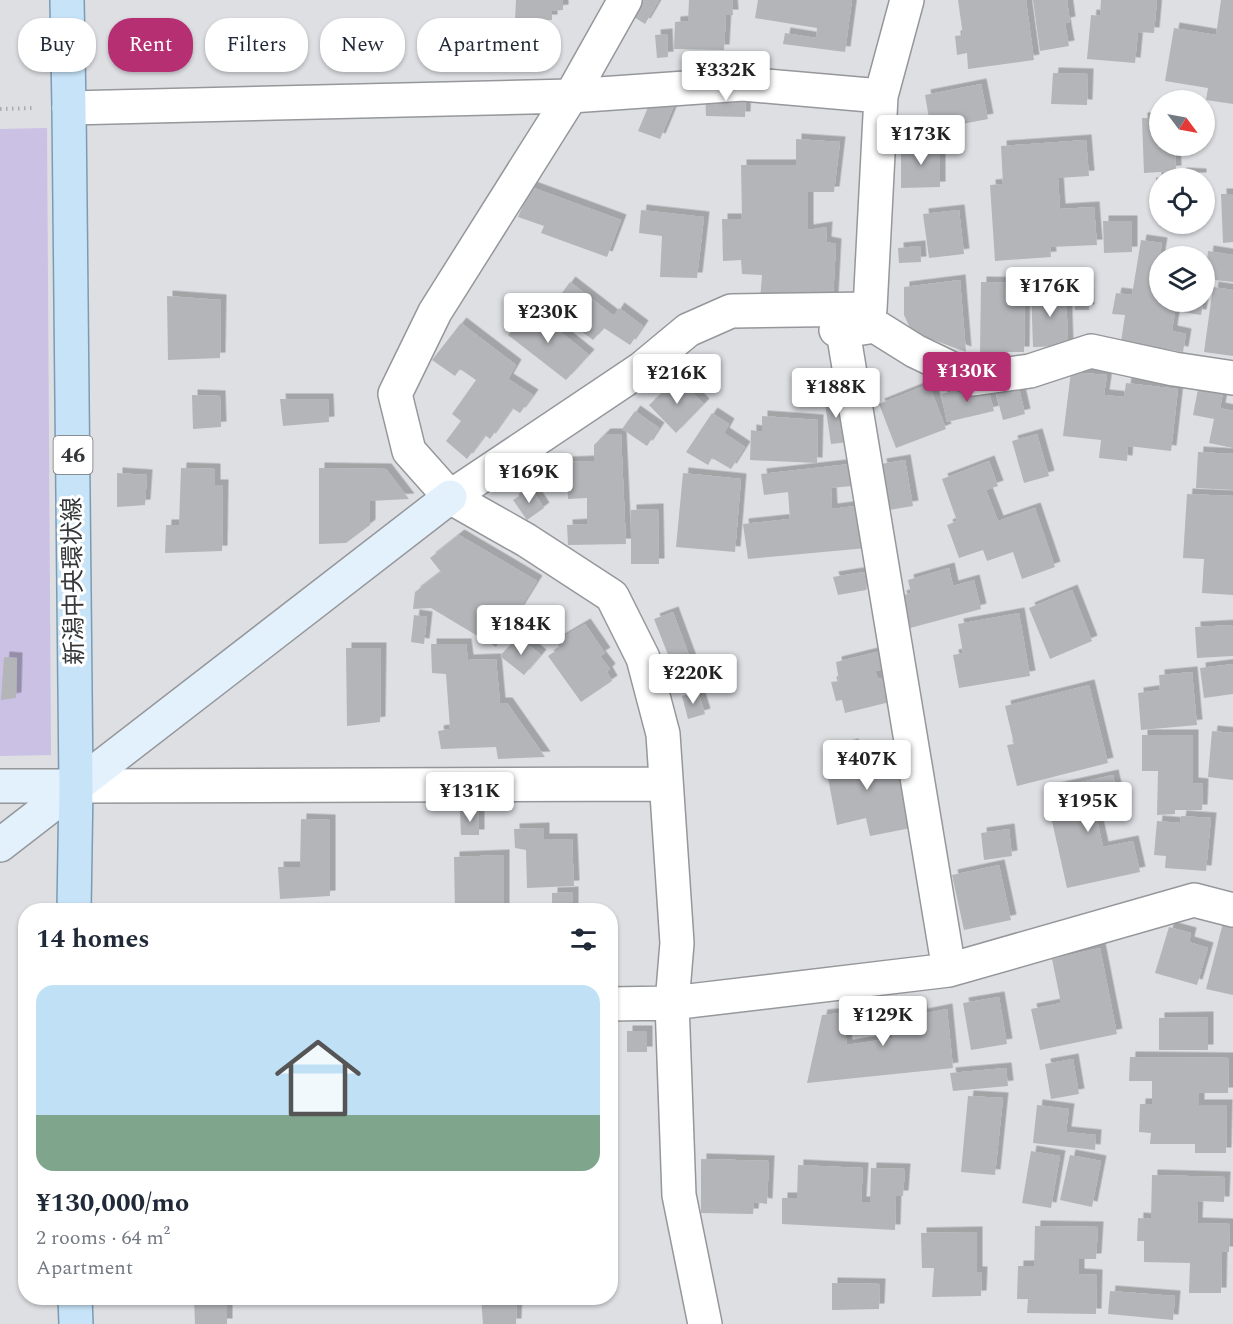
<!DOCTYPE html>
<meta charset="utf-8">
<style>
body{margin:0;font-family:Spectral,"Noto Sans JP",serif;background:#f6f6f7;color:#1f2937;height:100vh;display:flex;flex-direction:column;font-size:22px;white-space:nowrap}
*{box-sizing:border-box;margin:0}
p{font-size:20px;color:#747a83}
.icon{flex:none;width:33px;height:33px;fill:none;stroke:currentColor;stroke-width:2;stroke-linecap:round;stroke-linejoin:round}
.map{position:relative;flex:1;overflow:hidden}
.drawer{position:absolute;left:18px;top:903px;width:600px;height:402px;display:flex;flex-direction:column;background:#fff;border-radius:24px;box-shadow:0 2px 4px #0004}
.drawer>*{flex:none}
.top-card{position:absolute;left:18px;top:18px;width:600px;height:54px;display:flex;gap:12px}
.needle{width:39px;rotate:122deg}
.fabs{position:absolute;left:1149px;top:90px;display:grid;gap:12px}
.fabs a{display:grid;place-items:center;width:66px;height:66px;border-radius:50%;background:#fff;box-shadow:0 2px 4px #0004;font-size:30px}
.price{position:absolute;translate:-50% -51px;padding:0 14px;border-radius:6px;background:#fff;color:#222;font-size:20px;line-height:39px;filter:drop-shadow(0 2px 3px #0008)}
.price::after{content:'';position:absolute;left:50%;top:36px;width:18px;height:14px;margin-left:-9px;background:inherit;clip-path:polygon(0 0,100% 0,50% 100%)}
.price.current{background:#b52f72;color:#fff}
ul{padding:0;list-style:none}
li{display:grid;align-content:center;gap:12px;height:318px;padding:0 18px}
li+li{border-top:2px solid #e0e1e3}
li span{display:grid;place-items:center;height:186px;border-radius:18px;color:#555}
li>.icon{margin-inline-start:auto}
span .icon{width:108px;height:108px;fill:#fffc;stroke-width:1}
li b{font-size:26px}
h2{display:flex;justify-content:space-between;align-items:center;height:72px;padding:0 18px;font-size:26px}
.pill{padding:0 21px;border-radius:24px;background:#fff;box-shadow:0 2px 4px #0004;font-size:21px;line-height:54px}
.pill.current{background:#b52f72;color:#fff}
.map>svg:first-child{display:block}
.green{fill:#cbc1e5}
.building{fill:#b4b5b9;filter:url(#shadow)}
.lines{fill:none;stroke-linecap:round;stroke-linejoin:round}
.street-casing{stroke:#95979b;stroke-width:36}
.secondary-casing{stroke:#95979b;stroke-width:36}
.primary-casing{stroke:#7c9bb2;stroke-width:36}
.path{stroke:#a9abae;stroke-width:4;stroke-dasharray:1.5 4.5;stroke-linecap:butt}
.street{stroke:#fff;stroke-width:33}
.secondary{stroke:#e3f1fc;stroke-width:33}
.primary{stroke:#c7e3f8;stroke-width:33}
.labels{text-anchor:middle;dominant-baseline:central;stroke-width:6;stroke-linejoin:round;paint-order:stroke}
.shield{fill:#fff;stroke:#727374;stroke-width:1.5}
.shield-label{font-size:22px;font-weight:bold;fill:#363738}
.street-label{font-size:24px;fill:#363738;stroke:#fff}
</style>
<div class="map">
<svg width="1233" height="1324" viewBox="0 0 1233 1324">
<defs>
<filter id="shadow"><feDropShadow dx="5.5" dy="-5.5" stdDeviation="0" flood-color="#0004"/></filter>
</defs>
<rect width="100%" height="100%" fill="#dddfe3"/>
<path class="green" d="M47 128 51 755 0 756V129Z"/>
<path class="building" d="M516 0H563V10L552 11V20H515Z
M633 0H659L645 24 626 12Z
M689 0H732L733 15H726L724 50 674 49 675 22 688 21Z
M758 0H852L845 52 783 44 785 33 816 38 817 28 755 18Z
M958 0H1026L1034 60 968 69 967 53 957 55 955 36 963 35Z
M1033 0H1067L1070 22 1065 23 1069 46 1040 51Z
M1101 0H1157L1154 33 1138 32 1135 63 1087 59 1091 15 1100 16Z
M1221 0H1233V104L1206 100 1208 88 1165 81 1174 28 1216 35Z
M538 30V56L516 58V31Z
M667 34 668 57 657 58 655 35Z
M1053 73 1088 74 1087 105 1051 104Z
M981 84 988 119 931 130 925 95Z
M746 88 745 117 706 116 705 89Z
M654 93 675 103 660 139 638 131Z
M1142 118H1160V146H1175L1176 171 1144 173Z
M796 139 840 142 834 192H808V230L827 227 826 242 836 244 833 299 760 300 762 275 742 274 741 260 723 261 722 219H742L741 165H796Z
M1086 140 1089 176 1058 178 1060 209 1094 207 1097 245 1050 247 1051 257 995 261 990 185 1003 184 1001 146Z
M940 144V187L901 188V145Z
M1181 173 1201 174V178H1181Z
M1156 177 1160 178V210L1156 209Z
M531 187 621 220 607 257 541 233 544 226 518 217Z
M1221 194H1233V242L1223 243Z
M641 210 704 217 697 278 660 277 662 236 639 233Z
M959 210 964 254 929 258 923 214Z
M1103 221H1132V252L1104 253Z
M1141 240 1162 243 1159 261 1160 302H1203L1201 315 1175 311 1172 331 1186 334 1183 352 1121 342 1125 315 1112 314 1116 293 1132 295Z
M920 246 921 262 899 263 898 248Z
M1208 251 1233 255V282L1205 279Z
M960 280 966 352 912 332 904 315V287Z
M1074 281H1088L1089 310H1075Z
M570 282 614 316 619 308 643 326 630 345 604 328 593 340 551 308Z
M981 282 1025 283 1024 352H980Z
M1213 287 1233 290V356L1204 352Z
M1066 289 1068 346 1033 347 1031 290Z
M167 296 221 300 220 358 168 360Z
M531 308 589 355 566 380 508 335Z
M461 323 516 365 508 379 533 395 520 413 512 408 490 439 485 435 467 459 446 441 461 421 452 414 476 380 460 369 455 376 432 360Z
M1071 372 1107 375 1104 395 1124 397 1126 383 1178 389 1171 451 1128 446 1127 461 1099 458 1101 440 1063 436Z
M678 378 704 404 676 433 649 405Z
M929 384 946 429 896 448 879 404Z
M987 384 994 411 947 422 941 394Z
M1018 384 1025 414 1003 420 995 390Z
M1199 384 1224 388 1220 408 1233 411V448L1209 443 1214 419 1193 415Z
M843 394 848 442 831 444 824 397Z
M192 395 220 396 221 427 193 429Z
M280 399H328L329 422 283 426Z
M635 411 659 428 647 446 622 429Z
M712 413 729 424 724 433 745 447 731 469 712 458 708 465 686 452Z
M762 416 818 420 817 463 750 460 751 430 762 432Z
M605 434H621L626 544 568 545 567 525 587 524V498L568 499 566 462 594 461V445Z
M1037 434 1049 476 1024 483 1012 441Z
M1198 452 1233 454V490L1196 488Z
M905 460 913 506 889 510 881 464Z
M989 461 998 486 986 490 998 521 1035 508 1055 567 1022 579 1013 552 987 561 983 550 959 558 947 525 957 521 942 479Z
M850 464 852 486 831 488 832 509 862 505 867 548 748 559 743 524 790 519 788 492 764 495 761 474Z
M181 468 215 469V485H223L222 551 165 553 166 525H179Z
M319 468 386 469 409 499 370 501V525L346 543 319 544Z
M117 473 147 475 145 505 117 507Z
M683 473 741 479 735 552 676 547Z
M531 488 544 508 527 520 513 500Z
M1187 494 1233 496V595L1202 593 1204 559 1183 558Z
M658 509 659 564H631V510Z
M459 535 537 581 496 647 431 608 413 609 415 592 441 572 430 558Z
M949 568 953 586 974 580 981 609 910 628 901 596 911 593 908 580Z
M864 572 867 588 866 590 838 595 833 577Z
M1072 590 1092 641 1050 659 1029 608Z
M673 612 698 680 681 688 654 619Z
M1019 613 1030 676 959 688 953 655 963 653 958 624Z
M414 615 427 617 424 644 411 642Z
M585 624 605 653 600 656 610 669 607 672 612 681 581 702 548 656 560 648 556 641Z
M1233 625V656L1197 658 1195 627Z
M518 636 541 655 524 675 500 656Z
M431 644H466L468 660 496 659 500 703H507L545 757 498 759 496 747 441 749 438 731 450 729 446 674 432 673Z
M346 648H381L380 722 347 726Z
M885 650 889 668 875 671 878 679 892 676 898 700 845 713 842 700 836 701 831 682 839 681 836 662Z
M4 657 17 658 16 698 1 700Z
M1233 664V694L1204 698 1200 668Z
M1192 672 1197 725 1141 730 1138 693 1160 690 1159 675Z
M1089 685 1108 763 1017 786 1007 745 1014 744 1005 706Z
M698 691 705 714 688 719 682 696Z
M1212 731 1233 733V780L1208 777Z
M1142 735H1193V783L1203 784 1202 810H1175V814L1157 815 1158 771H1142Z
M853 744 857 762 898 756 911 828 870 836 866 818 837 825 823 752Z
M1113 775 1121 809 1096 815 1103 847 1133 841 1140 872 1067 888 1045 790Z
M479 810V835H461L460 811Z
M1181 816 1211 818 1206 871 1165 868 1166 856 1154 855 1157 821 1180 823Z
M301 819 330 820V896L280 899 278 867H300Z
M544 828V839H572L574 886 527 888 526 850 515 848 514 829Z
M1009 829 1012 856 984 860 981 833Z
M504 855V910H455L454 857Z
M999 865 1011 920 964 930 952 875Z
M573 892V910H552V893Z
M1224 919 1233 921V995L1206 989Z
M1169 927 1191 933 1189 942 1208 948 1197 985 1155 973Z
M1100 948 1117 1034 1040 1050 1031 1009 1061 1003 1052 959Z
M999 997 1007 1044 971 1050 963 1003Z
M921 1005 922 1014 947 1009 953 1068 807 1083 822 1015 842 1013 847 1045 893 1038 889 1009Z
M1208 1017V1050H1159V1018Z
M627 1031H647V1052H627Z
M1130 1057 1229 1058 1228 1093H1199V1105H1227L1226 1153H1195V1144H1150L1151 1133 1139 1132 1140 1104H1152V1081H1129Z
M1073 1059 1079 1094 1051 1099 1045 1064Z
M1006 1068 1008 1086 953 1091 950 1073Z
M968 1096 1003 1098 995 1175 961 1172Z
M1037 1105 1069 1109 1066 1132 1096 1135 1095 1150 1033 1143Z
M1031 1151 1060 1156 1051 1208 1022 1203Z
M1070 1155 1101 1161 1092 1207 1060 1200Z
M701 1159 769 1161 767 1204 754 1202 753 1214 701 1213Z
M798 1165 863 1168 861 1202H870L871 1168 905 1169 903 1196H896L895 1230 782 1224V1198H797Z
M1152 1175 1225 1177 1224 1202 1198 1201 1197 1223 1230 1224 1229 1252H1222L1221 1293H1189L1190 1263 1144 1262V1241H1137L1138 1218 1151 1219Z
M1035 1226 1098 1227 1096 1259H1079V1274L1097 1275 1096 1314 1027 1313 1028 1299H1017L1018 1266H1034Z
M977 1232V1272H982L981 1296 932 1297 934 1268H922L921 1233Z
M832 1283 880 1284 879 1309 832 1310Z
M1110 1291 1175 1296 1173 1320 1108 1314Z
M194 1298H227V1324H195Z
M481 1298H517L516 1324H483Z"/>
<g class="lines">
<g class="street-casing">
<path id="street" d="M625 0 571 96 435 312 395 394 409 451 450 497 526 540 612 596 643 658 663 734 677 943 672 1003 679 1195 705 1324
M69 108 571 96 743 84 881 96
M836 330 843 331 875 326 915 351 973 379 1030 371 1091 351 1174 369 1233 378
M843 331 949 970
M450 497 641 369 688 330 731 311 870 309 881 96 907 0
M76 786 665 784
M610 1004 672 1003 949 970 1194 900 1233 910"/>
</g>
<g class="secondary-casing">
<path id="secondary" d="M0 786H76
M0 845 450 497"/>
</g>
<g class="primary-casing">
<path id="primary" d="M67 0 69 108 76 786 74 910
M75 1298 76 1324"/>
</g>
<path class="path" d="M0 109 35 108"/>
<use href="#street" class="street"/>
<use href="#secondary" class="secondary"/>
<use href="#primary" class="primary"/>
</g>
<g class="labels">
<rect class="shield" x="53.5" y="436" width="39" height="38" rx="4.5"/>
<g class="shield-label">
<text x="73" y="455">46</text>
</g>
<g class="street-label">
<text transform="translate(74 581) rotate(-91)">新潟中央環状線</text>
</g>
</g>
</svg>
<div class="fabs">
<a><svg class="needle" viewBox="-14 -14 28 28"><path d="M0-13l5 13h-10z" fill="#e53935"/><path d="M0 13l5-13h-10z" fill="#747a83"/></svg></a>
<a><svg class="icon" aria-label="locate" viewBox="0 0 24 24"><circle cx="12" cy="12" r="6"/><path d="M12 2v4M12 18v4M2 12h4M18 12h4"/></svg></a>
<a><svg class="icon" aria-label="layers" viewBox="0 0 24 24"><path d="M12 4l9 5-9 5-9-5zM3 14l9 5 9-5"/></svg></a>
</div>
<b class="price" style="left:726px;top:102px">¥332K</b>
<b class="price" style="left:921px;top:166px">¥173K</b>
<b class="price" style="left:1050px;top:318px">¥176K</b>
<b class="price" style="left:548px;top:344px">¥230K</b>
<b class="price current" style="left:967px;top:403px">¥130K</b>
<b class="price" style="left:677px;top:405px">¥216K</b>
<b class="price" style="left:836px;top:419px">¥188K</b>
<b class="price" style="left:529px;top:504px">¥169K</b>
<b class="price" style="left:521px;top:656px">¥184K</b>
<b class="price" style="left:693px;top:705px">¥220K</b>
<b class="price" style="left:867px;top:791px">¥407K</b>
<b class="price" style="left:470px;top:823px">¥131K</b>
<b class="price" style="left:1088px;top:833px">¥195K</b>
<b class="price" style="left:883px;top:1047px">¥129K</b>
<div class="top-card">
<a class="pill">Buy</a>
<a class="pill current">Rent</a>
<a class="pill">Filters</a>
<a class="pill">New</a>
<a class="pill">Apartment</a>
</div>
<section class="drawer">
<h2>14 homes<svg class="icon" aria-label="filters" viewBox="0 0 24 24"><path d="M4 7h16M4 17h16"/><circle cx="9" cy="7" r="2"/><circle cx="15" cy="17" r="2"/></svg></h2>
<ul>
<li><span style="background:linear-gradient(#bfe0f5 70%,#7fa58c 0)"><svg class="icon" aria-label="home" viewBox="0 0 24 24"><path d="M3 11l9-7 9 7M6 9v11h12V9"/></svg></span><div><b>¥130,000/mo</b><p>2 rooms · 64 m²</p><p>Apartment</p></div></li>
</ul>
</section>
</div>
